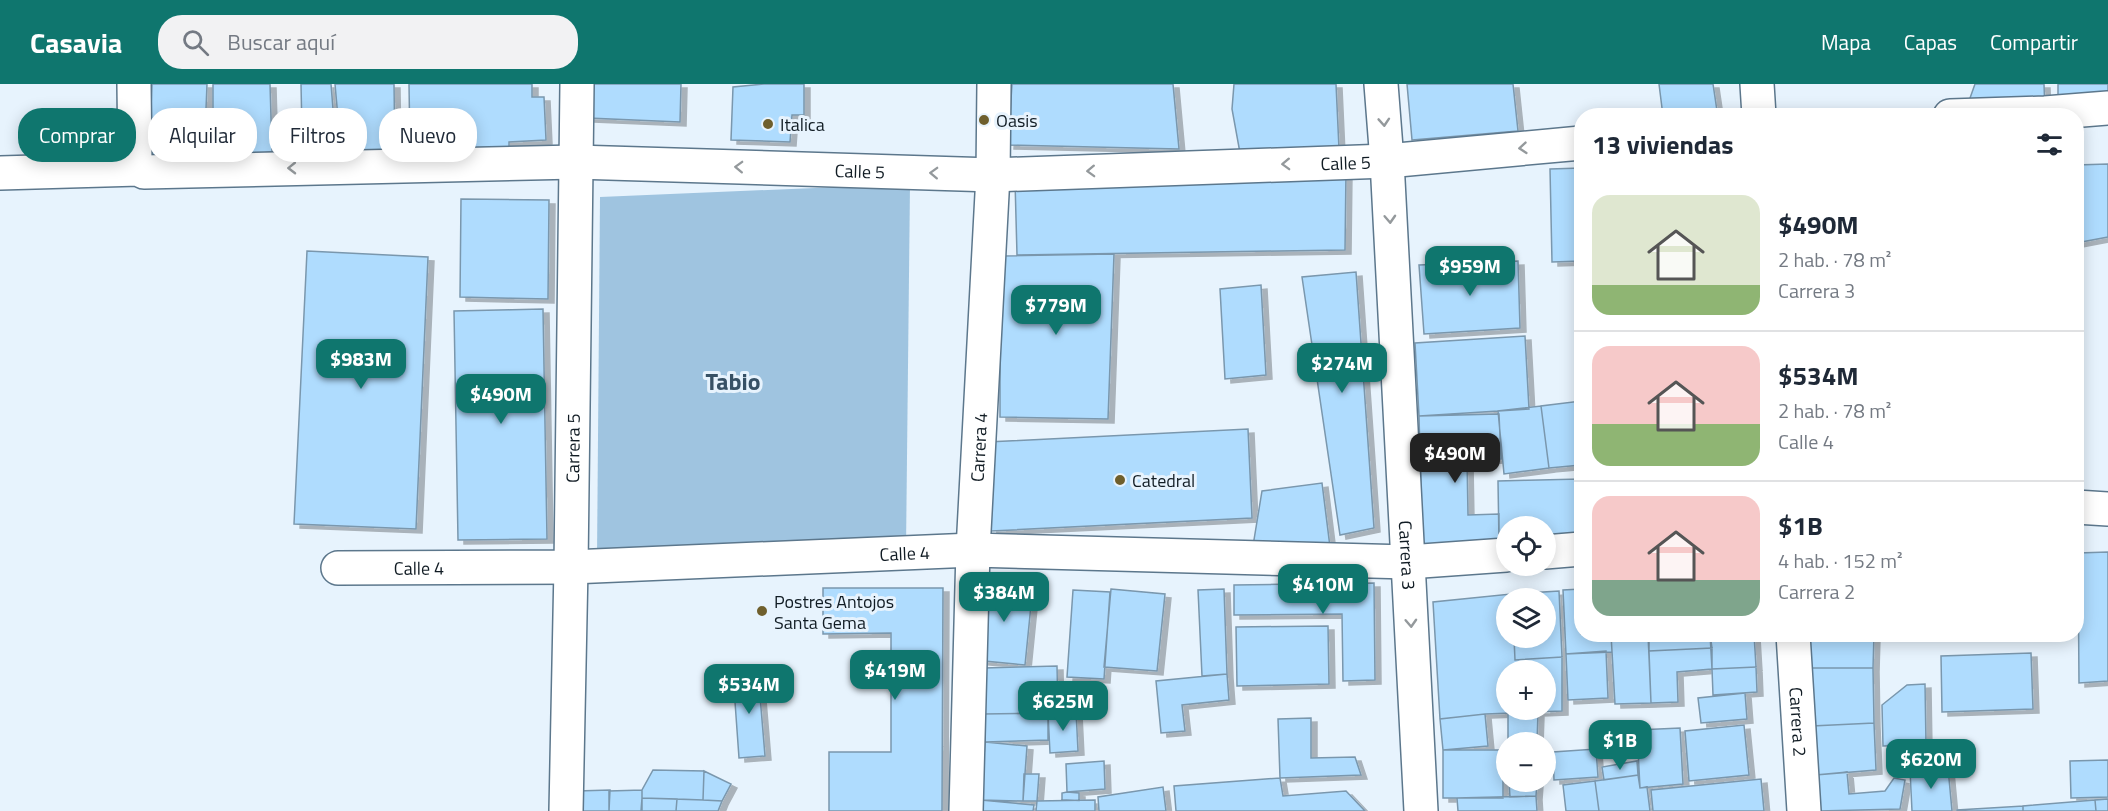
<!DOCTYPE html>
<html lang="es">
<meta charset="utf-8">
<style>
body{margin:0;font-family:"Titillium Web",sans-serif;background:#f2f2f3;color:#1f2937;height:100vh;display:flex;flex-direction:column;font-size:22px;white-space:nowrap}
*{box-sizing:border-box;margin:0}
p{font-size:20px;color:#747a83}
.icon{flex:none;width:33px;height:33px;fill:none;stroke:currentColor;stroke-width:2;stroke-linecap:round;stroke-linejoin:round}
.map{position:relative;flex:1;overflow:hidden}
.drawer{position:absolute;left:1574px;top:24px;width:510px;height:534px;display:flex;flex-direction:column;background:#fff;border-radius:24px;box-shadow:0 3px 15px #0003}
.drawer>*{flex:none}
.guide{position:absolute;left:18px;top:24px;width:570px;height:54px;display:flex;gap:12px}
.buttons{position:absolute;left:1496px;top:432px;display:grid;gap:12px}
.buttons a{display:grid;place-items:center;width:60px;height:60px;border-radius:50%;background:#fff;box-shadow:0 3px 15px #0003;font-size:30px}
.price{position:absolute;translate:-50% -51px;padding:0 14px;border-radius:12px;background:#0f766e;color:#fff;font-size:20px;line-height:39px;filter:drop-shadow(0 2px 3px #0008)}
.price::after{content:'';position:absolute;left:50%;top:36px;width:18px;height:14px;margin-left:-9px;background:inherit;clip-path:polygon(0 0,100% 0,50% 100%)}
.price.on{background:#222;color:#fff}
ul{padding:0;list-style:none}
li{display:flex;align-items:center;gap:18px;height:150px;padding:0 18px}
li+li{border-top:2px solid #e0e1e3}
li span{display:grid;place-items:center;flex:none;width:168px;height:120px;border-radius:18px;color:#555}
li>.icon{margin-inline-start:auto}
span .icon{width:72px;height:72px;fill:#fffc;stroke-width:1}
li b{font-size:26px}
h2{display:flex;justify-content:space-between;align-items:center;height:72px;padding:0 18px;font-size:26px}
.tag{padding:0 21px;border-radius:24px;background:#fff;box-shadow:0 3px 15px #0003;font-size:21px;line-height:54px}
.tag.on{background:#0f766e;color:#fff}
header{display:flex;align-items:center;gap:36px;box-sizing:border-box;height:84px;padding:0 30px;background:#0f766e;color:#fff}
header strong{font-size:28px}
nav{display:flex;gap:33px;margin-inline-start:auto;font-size:21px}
.search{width:420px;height:54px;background:#f2f2f3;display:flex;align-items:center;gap:15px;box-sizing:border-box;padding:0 21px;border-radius:24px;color:#747a83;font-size:22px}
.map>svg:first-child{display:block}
.green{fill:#9fc4e0}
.building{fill:#afdcfe;stroke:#7a97ad;stroke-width:1.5;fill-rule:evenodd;filter:url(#shadow)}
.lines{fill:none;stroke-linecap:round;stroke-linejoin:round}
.minor-casing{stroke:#5c778c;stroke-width:36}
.secondary-casing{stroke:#5c778c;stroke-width:36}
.minor{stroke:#fff;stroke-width:33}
.secondary{stroke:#fff;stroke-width:33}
.oneway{stroke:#94999c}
.poi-dot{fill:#6f5f2d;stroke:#e7f3fd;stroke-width:2}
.labels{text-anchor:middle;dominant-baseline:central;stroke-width:6;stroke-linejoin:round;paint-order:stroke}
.poi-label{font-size:18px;fill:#111c24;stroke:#e7f3fd;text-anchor:start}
.street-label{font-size:18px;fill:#111c24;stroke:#e7f3fd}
.district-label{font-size:24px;font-weight:bold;fill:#375165;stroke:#e7f3fd}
</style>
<header>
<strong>Casavia</strong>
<div class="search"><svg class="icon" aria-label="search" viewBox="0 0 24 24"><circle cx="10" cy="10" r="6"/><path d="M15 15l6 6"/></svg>Buscar aquí</div>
<nav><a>Mapa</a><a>Capas</a><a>Compartir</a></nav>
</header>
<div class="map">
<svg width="2108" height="727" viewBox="0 0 2108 727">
<defs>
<filter id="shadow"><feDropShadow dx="6" dy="4" stdDeviation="0" flood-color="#0004"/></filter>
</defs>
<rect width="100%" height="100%" fill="#e7f3fd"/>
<path class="green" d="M910 100 906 465 597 474 600 113Z"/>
<path class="building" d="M152 0H207L204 75 149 72Z
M213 0H270L272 68 213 74Z
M301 0H331L336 63 322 66 319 50 302 48Z
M335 0H394L395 71 341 67Z
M409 0H532V13H544L546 56 509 58V68L475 69 474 60 410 63Z
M589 0H681L680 38 588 34Z
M764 0H804V31H792L790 58 731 56 733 3Z
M1012 0H1173L1179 65 1008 61Z
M1234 0H1336L1339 65 1240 69 1232 25Z
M1407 0H1513L1518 47 1412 56Z
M1659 0H1713L1717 27 1715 32H1663Z
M1975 0H2044L2045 29 1964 31Z
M2058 0H2108V27L2058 28Z
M2108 80V153L2076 159V81Z
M1581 84V177L1552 178 1550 85Z
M1346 86 1345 166 1017 171 1015 97Z
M461 115 549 116 548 215 460 213Z
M307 167 428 173 416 445 294 440Z
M1114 170 1108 335 1000 333V172Z
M1518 177 1520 244 1424 250 1419 181Z
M1356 188 1374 444 1340 451 1302 193Z
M1261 201 1266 291 1225 295 1220 205Z
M543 225 547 455 458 456 454 227Z
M1525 252 1529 325 1419 332 1415 259Z
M1581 317V381L1549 384 1541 322Z
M1541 322 1549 384 1504 390 1498 327Z
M1499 330 1501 375 1467 376 1468 431 1499 430V459L1423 482 1419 332Z
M1248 345 1252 434 991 447 987 358Z
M1581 395V457L1545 458V442H1506V458L1499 459 1498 397Z
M1322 399 1330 463 1251 474 1262 407Z
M2108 468V597L2079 599 2078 469Z
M982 497 1033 501 1025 581 974 576Z
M1374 499 1375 596 1343 597 1342 530 1234 531V501Z
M823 504H943L942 727H829V668H891V549L823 550Z
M1111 505 1165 510 1157 587 1104 583Z
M1224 505 1227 590 1202 592 1198 506Z
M1581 505V550H1611L1612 568 1566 570 1563 506Z
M1073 506 1110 508 1104 595 1067 593Z
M1559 507 1562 573 1515 576 1514 554H1545V514H1511V510Z
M1511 510V514H1506V554H1514L1515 576 1562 573V627L1485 630 1440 635 1433 518ZM1506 586H1545V626H1506Z
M1328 542 1329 600 1237 602 1236 543Z
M1611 550H1648L1651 619 1615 620Z
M1649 550H1710L1712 564 1649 567Z
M1710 550H1754L1756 583 1712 585Z
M1809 550H1874L1873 584H1810Z
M1712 564V585L1677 588 1678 618 1651 619 1649 567Z
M1606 567 1608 614 1568 616 1566 570Z
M2031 569 2033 625 1942 628 1941 572Z
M1057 582 1058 629 983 630 984 584Z
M1756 583 1757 608 1713 611 1712 585Z
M1810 584H1873L1874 639 1812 642Z
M758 588 765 672 739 674 733 590Z
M1227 590 1229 616 1182 621 1185 647 1161 649 1156 597Z
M1925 600 1926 661 1883 662 1882 621 1907 601Z
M1745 609 1747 635 1701 639 1698 614Z
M1076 627 1078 667 1050 669 1048 629Z
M1538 628 1537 658H1508V629Z
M1048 629V656L985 658 983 630Z
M1485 630 1488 662 1443 666 1440 635Z
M1311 634V674L1355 673 1361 691 1280 694 1278 635Z
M1874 639 1876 686 1816 691 1812 642Z
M1744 641 1749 691 1689 697 1685 647Z
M1680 644 1683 700 1640 704 1637 646Z
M985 658 1027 662 1023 717 981 716Z
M1596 665 1598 693 1554 696 1553 668Z
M1443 666H1503V714H1443Z
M2108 676V713L2071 714 2070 677Z
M1104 677 1105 705 1067 708 1066 680Z
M1637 677 1638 691 1604 696 1602 683Z
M1948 684 1952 727H1912L1910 686Z
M653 686 704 687 703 716 642 714V706Z
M704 687 731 700 722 717 703 716Z
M1847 688 1849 710 1885 707 1894 694 1905 696 1900 725 1818 727 1816 691Z
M1024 690H1039L1037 717H1023Z
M1638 691 1640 704 1647 703 1650 727H1599L1595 697Z
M1280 694 1283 712 1346 707 1365 727H1176L1174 702Z
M1761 695 1764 727H1653L1651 706Z
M1595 697 1599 727H1566L1563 701Z
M1509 698H1537L1536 712 1510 713Z
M1163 703 1166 727H1099L1098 713Z
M610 706 609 727H578L577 707Z
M642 706V727H609V707Z
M1067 708 1079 709V717L1062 716V709Z
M1536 712 1537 727H1458L1457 714Z
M642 714 677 715 676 727H641Z
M677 715 703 716 722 717 718 727H676Z
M2108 715V727H2096L2095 716Z
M981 716 1034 721 1033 727H980Z
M1095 716V727H1036L1037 717Z
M2095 716 2096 727H2023V722Z
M2023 722V727H1957V726Z"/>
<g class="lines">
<g class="minor-casing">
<g id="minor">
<path d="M134 0 135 78 139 85"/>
<path d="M1757 0 1759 32"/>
<path d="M1950 32 2045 29 2108 24"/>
<path id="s1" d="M0 89 139 85 144 88 576 78 993 91 1387 77 1581 59"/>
<path d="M2076 423 2108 425"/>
<path d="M1545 468 1581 465"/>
<path id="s2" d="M338 484 571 483 973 466 1408 478 1506 471"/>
<path id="s3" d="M1793 550 1804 727"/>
<path id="s4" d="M566 727 571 483 577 0"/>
<path id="s5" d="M966 727 973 466 993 91 994 0"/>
</g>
</g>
<g class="secondary-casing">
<g id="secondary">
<path id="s6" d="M1381 0 1387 77 1421 727"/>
</g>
</g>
<use href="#minor" class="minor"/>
<use href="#secondary" class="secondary"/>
</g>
<defs><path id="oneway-chevron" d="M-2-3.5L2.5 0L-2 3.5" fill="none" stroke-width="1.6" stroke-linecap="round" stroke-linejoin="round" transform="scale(1.5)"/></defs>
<g class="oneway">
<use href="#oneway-chevron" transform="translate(1384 38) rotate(86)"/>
<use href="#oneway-chevron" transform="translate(1523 64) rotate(175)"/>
<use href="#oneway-chevron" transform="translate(1286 80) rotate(178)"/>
<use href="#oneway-chevron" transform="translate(739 83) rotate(-178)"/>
<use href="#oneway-chevron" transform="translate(292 84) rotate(179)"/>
<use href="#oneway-chevron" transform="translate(1091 87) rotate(178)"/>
<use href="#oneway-chevron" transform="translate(934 89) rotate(-178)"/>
<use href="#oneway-chevron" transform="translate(1390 135) rotate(87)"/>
<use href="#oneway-chevron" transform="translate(1411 539) rotate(87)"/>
</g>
<g class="poi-dot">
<circle cx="984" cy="36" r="6"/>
<circle cx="768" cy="40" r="6"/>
<circle cx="1120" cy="396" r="6"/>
<circle cx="762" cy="527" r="6"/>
</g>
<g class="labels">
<g class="poi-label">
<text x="996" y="36">Oasis</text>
<text x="780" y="40">Italica</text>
<text x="1132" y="396">Catedral</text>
<text x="774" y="517">Postres Antojos<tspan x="774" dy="21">Santa Gema</tspan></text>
</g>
<g class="street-label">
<text stroke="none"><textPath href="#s1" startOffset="1347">Calle 5</textPath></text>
<text stroke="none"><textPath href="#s1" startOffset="861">Calle 5</textPath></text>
<text stroke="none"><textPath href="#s5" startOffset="364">Carrera 4</textPath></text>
<text stroke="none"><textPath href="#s4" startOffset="363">Carrera 5</textPath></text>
<text stroke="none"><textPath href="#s2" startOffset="567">Calle 4</textPath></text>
<text stroke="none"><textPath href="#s6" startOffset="472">Carrera 3</textPath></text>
<text stroke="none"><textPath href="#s2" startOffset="81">Calle 4</textPath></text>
<text stroke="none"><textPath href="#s3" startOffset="88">Carrera 2</textPath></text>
</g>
<g class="district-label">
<text x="733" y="297">Tabio</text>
</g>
</g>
</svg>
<div class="buttons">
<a><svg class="icon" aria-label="locate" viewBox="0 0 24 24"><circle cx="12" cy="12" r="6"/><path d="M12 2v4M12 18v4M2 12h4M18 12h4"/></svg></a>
<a><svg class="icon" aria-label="layers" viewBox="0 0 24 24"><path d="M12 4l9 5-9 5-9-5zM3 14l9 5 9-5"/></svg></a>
<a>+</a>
<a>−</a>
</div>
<b class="price" style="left:1470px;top:213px">$959M</b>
<b class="price" style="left:1056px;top:252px">$779M</b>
<b class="price" style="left:361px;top:306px">$983M</b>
<b class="price" style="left:1342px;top:310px">$274M</b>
<b class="price" style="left:501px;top:341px">$490M</b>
<b class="price on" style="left:1455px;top:400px">$490M</b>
<b class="price" style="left:1323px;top:531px">$410M</b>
<b class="price" style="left:1004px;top:539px">$384M</b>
<b class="price" style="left:895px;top:617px">$419M</b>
<b class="price" style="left:749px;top:631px">$534M</b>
<b class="price" style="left:1063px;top:648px">$625M</b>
<b class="price" style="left:1620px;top:687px">$1B</b>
<b class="price" style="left:1931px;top:706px">$620M</b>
<div class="guide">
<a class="tag on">Comprar</a>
<a class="tag">Alquilar</a>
<a class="tag">Filtros</a>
<a class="tag">Nuevo</a>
</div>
<section class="drawer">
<h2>13 viviendas<svg class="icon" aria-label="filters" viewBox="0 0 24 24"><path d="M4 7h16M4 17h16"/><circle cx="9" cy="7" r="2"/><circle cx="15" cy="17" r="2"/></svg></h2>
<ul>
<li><span style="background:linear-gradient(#dfe7d0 75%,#8fb573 0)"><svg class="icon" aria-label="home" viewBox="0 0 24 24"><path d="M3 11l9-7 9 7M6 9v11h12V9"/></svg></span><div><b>$490M</b><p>2 hab. · 78 m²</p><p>Carrera 3</p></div></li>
<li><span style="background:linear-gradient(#f6c9c9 65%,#8fb573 0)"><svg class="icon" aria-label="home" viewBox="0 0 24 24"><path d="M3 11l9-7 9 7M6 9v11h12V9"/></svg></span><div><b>$534M</b><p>2 hab. · 78 m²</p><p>Calle 4</p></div></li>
<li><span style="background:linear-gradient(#f6c9c9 70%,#7fa58c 0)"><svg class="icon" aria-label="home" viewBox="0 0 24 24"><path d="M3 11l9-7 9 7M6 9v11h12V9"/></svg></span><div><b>$1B</b><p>4 hab. · 152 m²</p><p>Carrera 2</p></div></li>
</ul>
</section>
</div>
